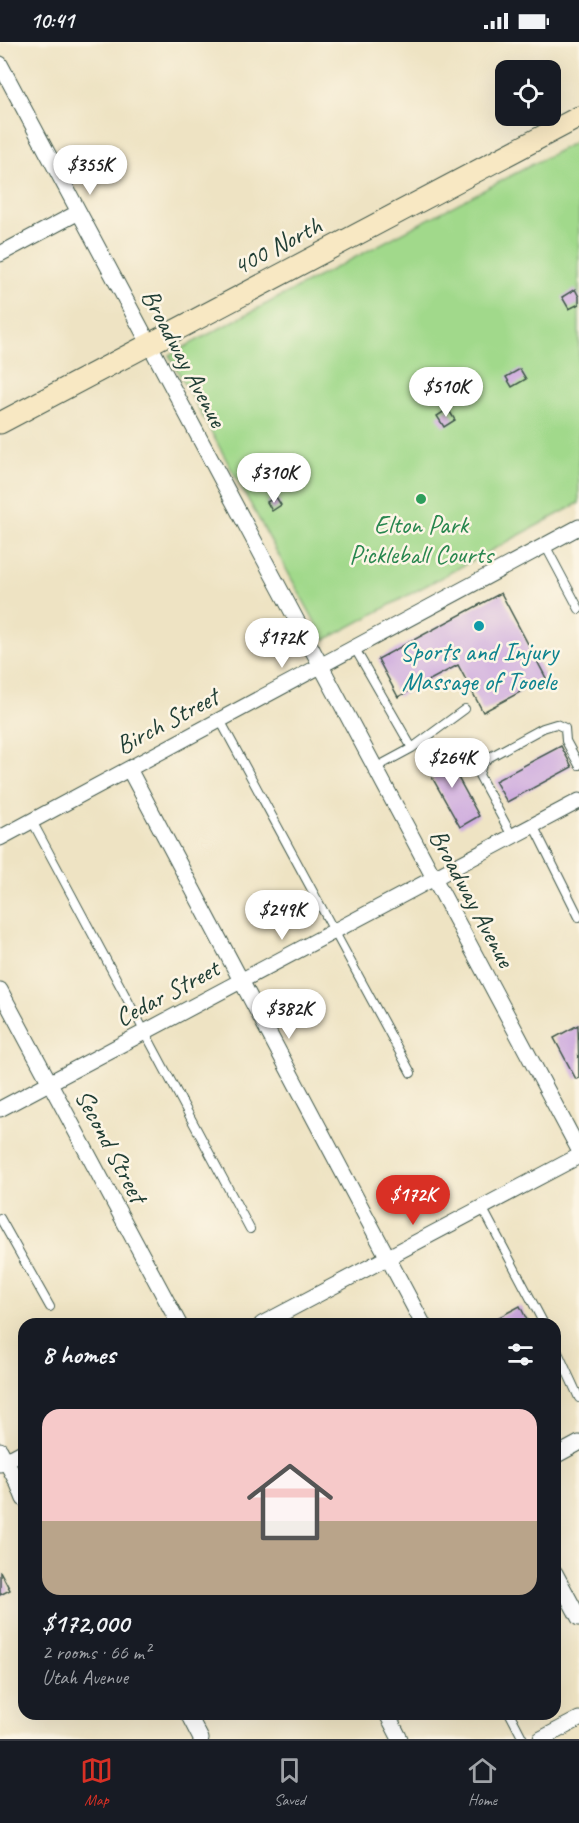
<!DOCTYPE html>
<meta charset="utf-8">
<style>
body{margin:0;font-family:Caveat,sans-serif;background:#242831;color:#f1f3f6;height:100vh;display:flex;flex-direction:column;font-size:22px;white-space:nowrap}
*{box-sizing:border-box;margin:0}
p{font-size:20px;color:#9ea1a6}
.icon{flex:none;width:33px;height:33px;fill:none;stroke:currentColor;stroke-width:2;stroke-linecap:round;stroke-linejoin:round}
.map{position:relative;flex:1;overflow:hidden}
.panel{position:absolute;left:18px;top:1276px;width:543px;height:402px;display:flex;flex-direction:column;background:#171b24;border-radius:18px;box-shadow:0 6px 24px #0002}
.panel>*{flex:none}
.buttons{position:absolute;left:495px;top:18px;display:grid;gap:12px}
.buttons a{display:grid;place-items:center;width:66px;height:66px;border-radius:12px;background:#171b24;box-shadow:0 6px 24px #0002;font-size:30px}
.price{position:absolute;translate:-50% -51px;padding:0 14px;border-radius:21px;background:#fff;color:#222;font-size:20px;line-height:39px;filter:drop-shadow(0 2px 3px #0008)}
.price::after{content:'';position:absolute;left:50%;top:36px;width:18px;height:14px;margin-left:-9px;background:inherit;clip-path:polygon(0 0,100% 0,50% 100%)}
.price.selected{background:#d93025;color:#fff}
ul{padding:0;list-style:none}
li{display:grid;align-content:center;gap:12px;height:318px;padding:0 24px}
li span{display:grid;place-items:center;height:186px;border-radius:18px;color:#555}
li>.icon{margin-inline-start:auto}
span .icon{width:108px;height:108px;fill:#fffc;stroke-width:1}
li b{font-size:26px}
h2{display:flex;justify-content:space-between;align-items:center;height:72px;padding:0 24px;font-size:26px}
.status{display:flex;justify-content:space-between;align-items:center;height:42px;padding:0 30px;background:#171b24;direction:ltr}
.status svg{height:16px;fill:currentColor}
.dock{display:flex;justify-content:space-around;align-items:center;height:84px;border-top:2px solid #363941;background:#171b24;font-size:16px;color:#9ea1a6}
.dock a{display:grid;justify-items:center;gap:3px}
.dock .selected{color:#d93025}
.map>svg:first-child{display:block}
.green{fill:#a1d98b;stroke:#608b60;stroke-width:1.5}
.building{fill:#caa5de}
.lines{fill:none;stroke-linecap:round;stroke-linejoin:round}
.lane-casing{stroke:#3e5649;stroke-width:10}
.street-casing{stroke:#3e5649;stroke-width:17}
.secondary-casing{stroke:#3e5649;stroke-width:23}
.lane{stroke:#fff;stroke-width:8}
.street{stroke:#fff;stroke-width:15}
.secondary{stroke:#f8e8c3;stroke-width:21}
.leisure-dot{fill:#2e9e5b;stroke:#fcf5e5;stroke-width:2}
.culture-dot{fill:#0f9aa8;stroke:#fcf5e5;stroke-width:2}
.labels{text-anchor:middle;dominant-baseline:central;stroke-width:5;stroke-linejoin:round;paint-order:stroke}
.street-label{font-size:26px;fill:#1f3d34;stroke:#fcf5e5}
.leisure-label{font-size:26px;fill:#27864d;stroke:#fcf5e5}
.culture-label{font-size:26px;fill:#0d838f;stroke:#fcf5e5}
</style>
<div class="status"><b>10:41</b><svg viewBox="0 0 49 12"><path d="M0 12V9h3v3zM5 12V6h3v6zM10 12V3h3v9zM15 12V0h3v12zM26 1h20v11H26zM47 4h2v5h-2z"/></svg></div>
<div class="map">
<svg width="579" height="1697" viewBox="0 0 579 1697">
<rect width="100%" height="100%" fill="#fcf5e5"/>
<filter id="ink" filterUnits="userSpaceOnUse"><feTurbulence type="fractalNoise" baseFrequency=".0167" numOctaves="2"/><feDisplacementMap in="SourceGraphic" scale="12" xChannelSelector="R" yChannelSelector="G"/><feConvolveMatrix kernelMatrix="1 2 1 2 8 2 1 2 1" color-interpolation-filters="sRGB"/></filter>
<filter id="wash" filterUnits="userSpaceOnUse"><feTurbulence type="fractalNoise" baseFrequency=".008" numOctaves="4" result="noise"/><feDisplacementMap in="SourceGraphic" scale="24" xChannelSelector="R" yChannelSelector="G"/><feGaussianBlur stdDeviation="1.35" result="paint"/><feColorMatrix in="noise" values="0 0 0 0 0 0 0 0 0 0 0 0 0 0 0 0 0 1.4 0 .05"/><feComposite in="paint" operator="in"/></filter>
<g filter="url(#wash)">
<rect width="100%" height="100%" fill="#eee3c3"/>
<path class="green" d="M579 98V461L325 598 169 313Z"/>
<g id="blocks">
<path class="building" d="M575 247 579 255V262L569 267 562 255Z
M520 327 526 337 512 345 506 335Z
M448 367 455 378 444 385 437 374Z
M276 455 281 463 272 469 267 460Z
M501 551 546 636 483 670 458 623 398 655 378 617Z
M561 704 572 725 507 760 495 739Z
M444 710 479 774 460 785 424 721Z
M578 983 579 1036 576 1037 554 996Z
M520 1264 529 1282H486Z
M0 1529 10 1548 0 1553Z"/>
</g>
</g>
<g filter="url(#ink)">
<use href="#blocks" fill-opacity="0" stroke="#3e5649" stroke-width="1.5"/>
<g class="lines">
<g class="lane-casing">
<path id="lane" d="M545 503 579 567
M354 605 412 706
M220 678 411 1031
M375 726 412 706 465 667
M32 779 250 1187
M533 783 579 875
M512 794 479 733 482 723 488 716 543 686 556 682 565 686 566 699 579 723
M482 1165 544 1282
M0 1176 50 1265
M555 1304 579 1356
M510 1672 523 1697"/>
</g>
<g class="street-casing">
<path id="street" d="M0 22 579 1108
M0 212 79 170
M129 727 423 1282
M0 796 579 485
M0 948 179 1282
M0 1067 579 759
M262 1282 579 1114
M0 1408 18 1442 24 1457
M555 1414 579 1401
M0 1422 24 1409
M555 1531 579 1576
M188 1672 201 1697
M387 1672 400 1697
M541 1697 579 1677"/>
</g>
<g class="secondary-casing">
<path id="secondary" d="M0 381 579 75"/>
</g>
<use href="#lane" class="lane"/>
<use href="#street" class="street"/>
<use href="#secondary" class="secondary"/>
</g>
</g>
<circle class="leisure-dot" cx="421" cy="457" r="6"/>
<circle class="culture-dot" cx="479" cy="584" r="6"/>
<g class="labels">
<g class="street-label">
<text transform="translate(277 204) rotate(-28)">400 North</text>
<text transform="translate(184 316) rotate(62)">Broadway Avenue</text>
<text transform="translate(167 679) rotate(-28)">Birch Street</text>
<text transform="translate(472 856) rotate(62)">Broadway Avenue</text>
<text transform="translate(167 951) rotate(-28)">Cedar Street</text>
<text transform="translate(111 1104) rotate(62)">Second Street</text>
</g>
<g class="leisure-label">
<text x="421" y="482">Elton Park<tspan x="421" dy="30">Pickleball Courts</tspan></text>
</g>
<g class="culture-label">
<text x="479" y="609">Sports and Injury<tspan x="479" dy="30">Massage of Tooele</tspan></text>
</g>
</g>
</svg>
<div class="buttons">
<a><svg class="icon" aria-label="locate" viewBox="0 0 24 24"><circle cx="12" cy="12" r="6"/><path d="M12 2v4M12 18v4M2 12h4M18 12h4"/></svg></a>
</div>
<b class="price" style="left:90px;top:154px">$355K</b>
<b class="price" style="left:446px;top:376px">$510K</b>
<b class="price" style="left:274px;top:462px">$310K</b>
<b class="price" style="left:282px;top:627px">$172K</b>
<b class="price" style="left:452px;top:747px">$264K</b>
<b class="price" style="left:282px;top:899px">$249K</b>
<b class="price" style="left:289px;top:998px">$382K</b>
<b class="price selected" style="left:413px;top:1184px">$172K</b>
<section class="panel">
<h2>8 homes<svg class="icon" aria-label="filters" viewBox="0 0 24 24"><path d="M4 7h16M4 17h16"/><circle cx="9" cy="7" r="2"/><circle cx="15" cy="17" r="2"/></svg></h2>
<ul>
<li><span style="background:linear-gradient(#f6c9c9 60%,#b9a48a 0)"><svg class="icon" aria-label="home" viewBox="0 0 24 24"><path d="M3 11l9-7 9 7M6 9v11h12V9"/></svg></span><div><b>$172,000</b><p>2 rooms · 66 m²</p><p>Utah Avenue</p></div></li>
</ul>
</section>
</div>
<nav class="dock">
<a class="selected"><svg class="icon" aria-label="map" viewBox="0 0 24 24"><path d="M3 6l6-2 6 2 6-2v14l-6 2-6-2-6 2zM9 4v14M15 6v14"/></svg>Map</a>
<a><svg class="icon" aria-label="saved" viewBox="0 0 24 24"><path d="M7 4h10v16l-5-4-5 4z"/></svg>Saved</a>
<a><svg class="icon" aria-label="home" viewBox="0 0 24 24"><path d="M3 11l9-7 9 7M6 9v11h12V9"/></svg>Home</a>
</nav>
